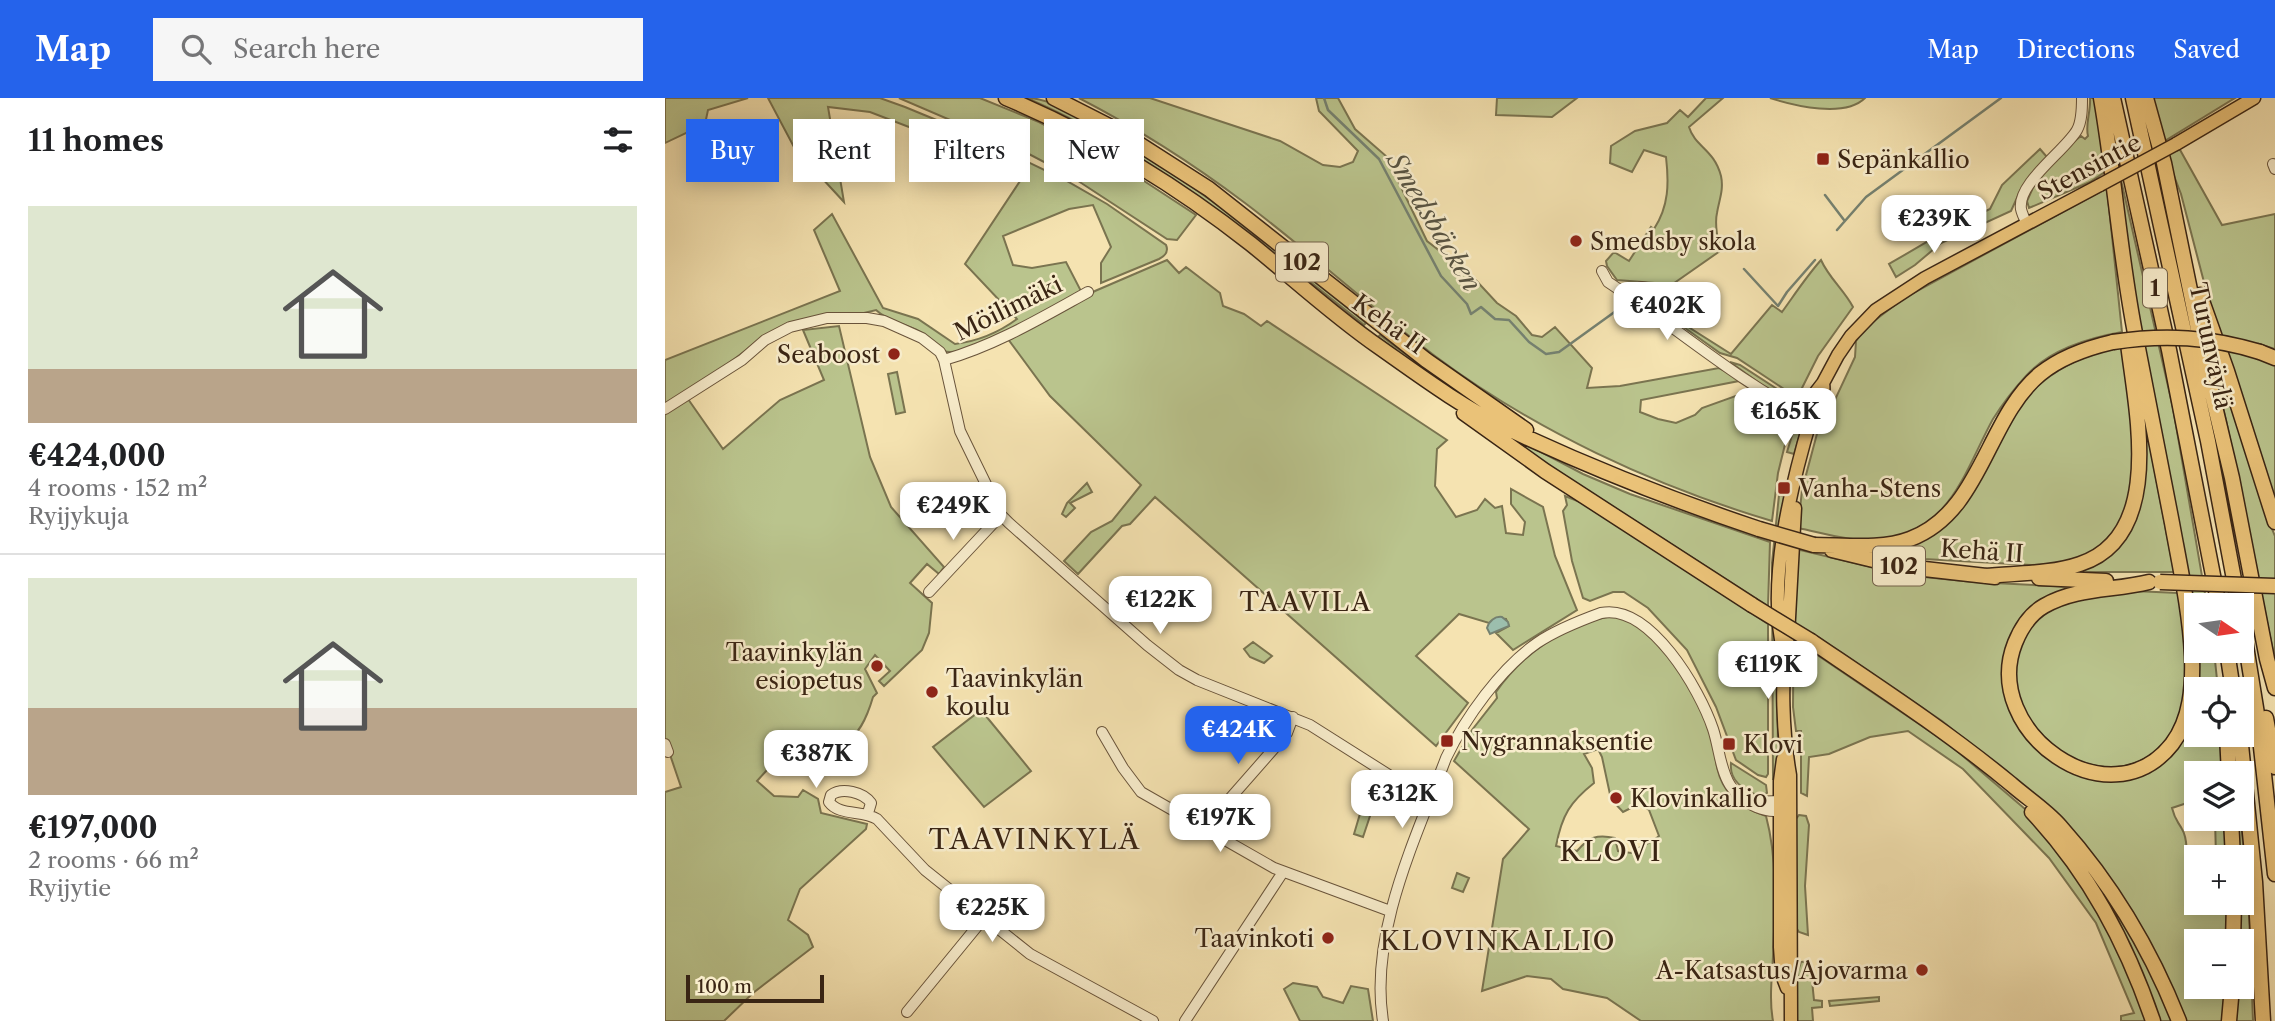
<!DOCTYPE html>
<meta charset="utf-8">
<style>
body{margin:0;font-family:"Libre Caslon Text",serif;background:#f6f6f6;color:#202124;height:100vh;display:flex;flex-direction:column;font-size:26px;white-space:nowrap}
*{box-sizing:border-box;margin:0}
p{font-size:23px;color:#757577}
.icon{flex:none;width:38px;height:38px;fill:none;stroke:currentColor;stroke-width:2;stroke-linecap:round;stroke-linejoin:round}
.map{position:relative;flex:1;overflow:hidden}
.side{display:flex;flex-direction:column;background:#fff;width:665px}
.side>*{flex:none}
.guide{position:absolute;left:21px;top:21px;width:665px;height:63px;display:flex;gap:14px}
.needle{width:46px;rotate:103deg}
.fabs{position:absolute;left:1519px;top:495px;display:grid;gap:14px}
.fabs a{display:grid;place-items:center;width:70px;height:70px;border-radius:0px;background:#fff;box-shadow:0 4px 18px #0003;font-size:35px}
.scale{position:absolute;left:21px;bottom:18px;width:138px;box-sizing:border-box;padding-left:7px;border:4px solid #3a2514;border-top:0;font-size:19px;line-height:24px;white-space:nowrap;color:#3a2514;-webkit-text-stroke:5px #f8edcc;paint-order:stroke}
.price{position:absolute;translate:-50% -60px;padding:0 16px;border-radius:14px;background:#fff;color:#222;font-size:23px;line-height:46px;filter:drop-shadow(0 2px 4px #0008)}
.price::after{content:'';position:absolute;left:50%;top:42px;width:21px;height:16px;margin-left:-10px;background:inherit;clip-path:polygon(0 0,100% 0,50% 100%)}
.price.current{background:#2563eb;color:#fff}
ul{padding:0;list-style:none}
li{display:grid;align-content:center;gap:14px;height:371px;padding:0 28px}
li+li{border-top:2px solid #e0e0e0}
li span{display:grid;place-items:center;height:217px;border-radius:0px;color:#555}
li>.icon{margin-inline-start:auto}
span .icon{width:126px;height:126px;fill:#fffc;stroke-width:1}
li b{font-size:30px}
h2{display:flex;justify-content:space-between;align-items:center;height:84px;padding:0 28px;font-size:30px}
.tag{padding:0 24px;border-radius:0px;background:#fff;box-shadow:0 4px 18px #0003;font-size:24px;line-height:63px}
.tag.current{background:#2563eb;color:#fff}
header{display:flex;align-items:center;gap:42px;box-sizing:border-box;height:98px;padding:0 35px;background:#2563eb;color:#fff}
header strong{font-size:33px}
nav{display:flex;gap:38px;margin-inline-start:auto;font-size:24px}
.search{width:490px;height:63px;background:#f6f6f6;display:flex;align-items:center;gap:18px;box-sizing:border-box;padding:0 24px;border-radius:0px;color:#757577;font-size:26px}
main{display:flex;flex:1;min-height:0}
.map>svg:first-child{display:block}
.green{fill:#bac48d;stroke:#7a7450;stroke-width:2;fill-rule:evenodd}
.water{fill:#9cbead;stroke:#758170;stroke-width:2}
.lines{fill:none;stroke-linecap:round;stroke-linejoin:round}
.stream{stroke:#758170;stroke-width:2.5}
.minor-casing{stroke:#69543b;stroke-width:12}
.major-casing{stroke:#3a2514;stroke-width:15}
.highway-casing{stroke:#3a2514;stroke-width:17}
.minor{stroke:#f8edcc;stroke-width:10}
.major{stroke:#eac278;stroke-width:12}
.highway{stroke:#eac278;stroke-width:14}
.major-bridge-casing{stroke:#3a2514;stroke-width:15;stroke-linecap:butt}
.highway-bridge-casing{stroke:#3a2514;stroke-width:17;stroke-linecap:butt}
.major-bridge{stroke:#eac278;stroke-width:12}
.highway-bridge{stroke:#eac278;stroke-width:14}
.poi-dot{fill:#8f2418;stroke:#f8edcc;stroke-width:2.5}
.labels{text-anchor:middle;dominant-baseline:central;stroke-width:5;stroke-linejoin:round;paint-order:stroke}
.shield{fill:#f8edcc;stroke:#73614b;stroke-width:2}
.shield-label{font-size:23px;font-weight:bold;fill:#3a2514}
.poi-label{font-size:24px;fill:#3a2514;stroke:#f8edcc;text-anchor:start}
.street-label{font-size:24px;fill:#3a2514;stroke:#f8edcc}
.water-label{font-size:26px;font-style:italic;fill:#575342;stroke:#f8edcc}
.neighbourhood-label{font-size:26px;letter-spacing:2px;fill:#3a2514;stroke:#f8edcc}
.quarter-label{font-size:28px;letter-spacing:2px;fill:#3a2514;stroke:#f8edcc}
</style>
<header>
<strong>Map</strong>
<div class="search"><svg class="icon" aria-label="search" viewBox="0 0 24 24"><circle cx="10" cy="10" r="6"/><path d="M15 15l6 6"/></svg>Search here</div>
<nav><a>Map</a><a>Directions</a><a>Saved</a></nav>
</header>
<main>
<section class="side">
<h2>11 homes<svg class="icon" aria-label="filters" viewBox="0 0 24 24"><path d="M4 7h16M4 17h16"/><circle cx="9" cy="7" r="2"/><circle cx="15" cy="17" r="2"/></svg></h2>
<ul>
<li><span style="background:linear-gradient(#dfe7d0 75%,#b9a48a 0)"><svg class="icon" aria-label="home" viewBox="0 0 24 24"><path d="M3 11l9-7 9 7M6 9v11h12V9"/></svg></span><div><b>€424,000</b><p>4 rooms · 152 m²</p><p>Ryijykuja</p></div></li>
<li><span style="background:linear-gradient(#dfe7d0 60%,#b9a48a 0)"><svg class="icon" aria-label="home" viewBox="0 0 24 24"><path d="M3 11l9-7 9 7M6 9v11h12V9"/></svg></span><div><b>€197,000</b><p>2 rooms · 66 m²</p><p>Ryijytie</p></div></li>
</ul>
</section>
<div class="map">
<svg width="1610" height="923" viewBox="0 0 1610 923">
<rect width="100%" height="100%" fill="#f5e3b1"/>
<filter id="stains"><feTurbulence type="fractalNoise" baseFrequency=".00286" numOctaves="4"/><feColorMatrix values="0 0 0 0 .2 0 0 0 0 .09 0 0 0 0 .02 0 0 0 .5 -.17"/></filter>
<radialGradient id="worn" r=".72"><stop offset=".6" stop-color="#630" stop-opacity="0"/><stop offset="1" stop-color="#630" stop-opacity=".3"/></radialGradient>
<path class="green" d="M0 0H83L43 12 40 26 0 45Z
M103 0H215L240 9 303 35 400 82 442 106 501 147C504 154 500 158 494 161L436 185V165L446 149 428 107 404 111 338 138 348 167 367 170 401 164 417 195C394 207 301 262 279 253 271 249 263 238 254 233 241 226 222 223 211 212L199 215 160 216 99 239 64 265 23 301 58 351 115 302 159 282 138 232 174 228 205 359 226 409 279 469 274 476 262 466 245 485 267 505 264 535 257 552 219 588 214 583 225 573 210 557 200 571 212 595 208 599C191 657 171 647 119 646L121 670 102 672 92 683 109 698 133 699 138 692 153 701 156 715 202 726 201 731 135 791 123 822 143 837 148 849 88 895 59 923H0V694L16 689 0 642V262L175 193 149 132 167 116 218 210 253 221 290 246C314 243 333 235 352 221L300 166 361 74 205 14 163 9 179 104 130 51Z
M234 0H315L374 24 450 64 531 117 512 142 502 141 404 77 362 55Z
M362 0C383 0 403 14 421 24 524 78 612 151 701 225L699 227C593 142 488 55 362 0Z
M414 0H485L615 43 658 67 675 69 688 64 693 53 654 13 651 0H673L690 31 721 58 762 143 807 178 832 205 851 218 867 237 877 239 890 229 927 270 922 290 955 288 1054 270 1079 282 976 302 975 314 993 321 1011 325 1030 317 1037 310 1090 291 1125 315 1127 318 1113 375 1107 423C989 388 869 332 770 258 705 209 645 154 580 105 527 65 472 30 414 0Z
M832 0H912L887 19 831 17Z
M1041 0H1058L1024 29C1030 49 1049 51 1056 78 1059 92 1054 102 1052 115 1049 127 1053 142 1055 153L1005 188V198L1014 223 1066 256 1107 207 1117 214C1130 196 1141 179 1156 162 1164 180 1179 192 1188 209L1153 258 1134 296 1119 291 1072 260 1055 255 999 215 989 185 952 182 942 168 941 163 949 154 964 163 986 129 989 131C1004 108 1004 85 1001 59L979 52 967 74 945 65 946 48 970 33 1002 25 1015 12 1023 19Z
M1105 0H1200C1180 20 1130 8 1105 0Z
M1425 0H1430L1440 74 1425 84 1364 110 1362 103 1371 83 1403 48 1416 38 1420 41 1423 38C1420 26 1426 13 1425 0Z
M1487 0H1570L1498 44Z
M1446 38 1508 310 1542 507 1531 508V553H1549L1553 591 1531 592V637H1557L1558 675 1531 676V702L1507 710C1510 722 1512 722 1517 731 1526 746 1516 760 1531 774V805H1548L1551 813V805H1563L1562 843 1531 844V889H1560L1557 923H1518L1483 843 1374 700 1277 623 1150 537 1142 550 1285 647 1360 711 1387 742 1436 812 1483 923H1456V918L1469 915 1431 825 1384 760 1298 671 1243 633 1205 639 1164 656 1144 659 1142 698 1136 695V633H1131L1128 609 1129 472 1131 451 1219 472 1259 479 1309 484 1409 489 1355 525 1347 611 1424 678 1496 662 1529 595 1471 220Z
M1514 50 1557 127 1610 116V251L1594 246 1597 262 1610 267V408L1546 211 1516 96 1501 57Z
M1375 51 1382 59 1356 91 1346 113 1276 145 1250 167 1231 179 1224 166 1284 131 1325 111 1337 87Z
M1442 90 1457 234C1423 240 1384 252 1361 278 1349 291 1337 307 1328 321 1298 376 1286 434 1212 442 1187 444 1158 435 1133 430L1137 392 1157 317 1168 306 1190 259 1191 243 1200 230 1239 200Z
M502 162 514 175 521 169 555 195 558 208 579 216 596 228 602 223 782 342 772 351 770 388 791 419 812 412 820 401 830 410 837 408 841 435 858 437 860 424 846 406V391L878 409 890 458 912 512 848 552 831 535 844 528 841 521 831 520 824 525 794 516 751 558 803 605 771 648 490 399 465 426 457 428 413 476 399 463 426 434 447 423 476 387 385 298 343 241 430 193Z
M1539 225 1600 414 1610 438V563L1561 322 1538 227Z
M715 237 753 266 824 314 791 296 713 239Z
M1459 249 1467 332 1468 389 1459 422 1429 455 1391 466 1366 467 1259 461 1207 452 1270 432 1360 300C1388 271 1419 255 1459 249Z
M1065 264 1075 267 1129 302 1131 306 1111 297Z
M1470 270 1509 474H1408C1447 460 1464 445 1475 404Z
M232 274 240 314 231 316 223 276Z
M1132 321 1137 329 1129 356 1122 354Z
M832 331 918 376 965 396 1105 444 1103 508 831 334Z
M422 385 427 394 405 405 410 410 401 419 397 416 402 405Z
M1114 397 1119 398 1112 470 1113 681H1108L1107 465Z
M900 398 920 406 1103 526V676L1101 679 1093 677 1071 662 1051 609 1022 552 983 510 959 494H948L925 503 918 500 907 463 898 413 902 407Z
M1469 493 1513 495C1519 532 1527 575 1516 611 1485 722 1330 657 1353 557 1358 538 1367 519 1386 511 1411 498 1441 497 1469 493Z
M947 518C986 521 1035 598 1046 633 1051 651 1049 670 1058 686 1068 704 1083 712 1101 718 1113 763 1110 812 1108 858 1107 880 1104 901 1108 923H976L942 900 898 891 886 881 862 878 817 893 838 761 864 731 789 663 807 632 832 600 831 594C858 555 900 526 947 518ZM933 651 937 659 946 701 958 714 974 706 984 712 994 738C985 746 975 748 966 755L953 753 950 740C932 736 924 739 912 753L891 748C897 717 905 704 929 685L927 670 919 656Z
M588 544 607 558 599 565 585 559 579 551Z
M316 612 366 673 319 709 268 649Z
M1066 665 1101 687 1102 695 1095 698C1080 693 1064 683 1066 665Z
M697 709 707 712 698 739 689 736Z
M1134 717 1141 718 1144 727 1140 788 1143 837 1134 834 1130 828 1131 721Z
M1550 721H1561L1562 759H1551Z
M1570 721H1576L1584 816 1588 923H1571L1573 889H1577V844L1574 843 1573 805H1577V760L1571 759Z
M1420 764 1471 843 1508 923H1493L1417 767Z
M792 775 804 780 798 794 787 790Z
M1145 863 1149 902 1157 903V909L1147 910 1148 923H1131L1129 873H1133L1136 864Z
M628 885 652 889 658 899 678 905 686 888 703 891 708 923H635L619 891Z
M1214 899V903L1165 908 1164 903Z"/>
<path class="water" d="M837 519 843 524 844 528 825 536 822 530C824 523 830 518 837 519Z"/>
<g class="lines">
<path class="stream" d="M659 0 663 12 714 61 776 178 802 206 806 216 816 209 830 221 844 222 864 244 881 256 894 254 962 205
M1160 97 1179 122
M1172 132 1201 99 1336 0
M1079 171 1113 208 1122 194 1150 162"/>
<g class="minor-casing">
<path id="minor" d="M1608 66 1610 71
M1362 126C1360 122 1357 116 1356 111 1352 85 1400 53 1412 32 1417 23 1417 10 1417 0
M937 173 943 184C1011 229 1073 284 1146 320
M966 199 976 189 982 190 990 216
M279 262C331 247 376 220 423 194
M0 311 77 262 100 242 125 229 162 220H202L219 223 257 240 275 254 279 262 295 333 336 417 344 425 482 547 514 572 532 582 645 627 765 703
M264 494 336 417
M437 634 458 670 476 694 609 770 725 813
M0 646 3 654
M203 715 206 705C198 694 177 689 166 697L164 704C174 718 198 712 212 721L260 772 365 856 488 923
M540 729 612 647 622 635 628 619
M242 914 319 820
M520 923 618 774
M718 923C704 835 751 740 781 660 800 620 836 570 872 545 891 532 914 523 936 515 985 505 1035 592 1048 631 1054 649 1055 671 1065 687 1077 706 1104 720 1125 709L1115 703 1085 704"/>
</g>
<g class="major-casing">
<path id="major" d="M1511 46 1589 0
M1146 320C1155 308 1160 300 1158 285
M1119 556C1101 486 1126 388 1146 320V306L1151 294 1158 285 1173 257 1186 238 1211 212 1260 180 1435 87
M1118 661 1115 683V849L1117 877 1122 890
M1126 923 1125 677C1118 637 1115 579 1123 538L1130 410"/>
</g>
<g class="highway-casing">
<path id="highway" d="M341 0C429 37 511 87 586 146 628 180 669 218 714 249 751 275 798 310 839 329 922 368 1007 402 1094 431
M389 0 452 32 544 91 761 262 861 332
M1436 0C1450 80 1455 161 1471 240 1483 302 1495 363 1507 425 1515 469 1525 514 1527 558 1528 588 1526 621 1507 646 1444 726 1315 633 1350 545 1356 530 1365 516 1379 508 1412 489 1448 493 1484 484
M1448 0 1504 252 1554 508
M1468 0 1543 343 1574 508
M1481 0 1499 65 1542 275 1567 380 1602 561 1610 590
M1535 197 1562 273 1610 424
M1595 254 1610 260
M799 315 880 373 1087 507
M1149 447C1180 447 1216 452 1245 441 1317 414 1321 321 1375 276 1396 259 1422 250 1448 244
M1167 452 1233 468 1330 479
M1320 478C1351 475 1386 476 1415 466 1500 438 1471 313 1463 246
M1374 480 1441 483
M1577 523 1593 622 1610 776
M1146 543C1214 589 1283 634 1346 686 1362 700 1381 712 1395 728 1446 785 1486 852 1514 923
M1562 553 1568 592
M1601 620 1610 669
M1562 637 1564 676
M1575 637 1590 784 1598 923
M1367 714C1424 775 1461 844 1488 923
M1566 721 1568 760
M1568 844 1569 805
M1564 923 1567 889"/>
</g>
<use href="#minor" class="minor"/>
<use href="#major" class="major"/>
<use href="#highway" class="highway"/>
<g class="major-bridge-casing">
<path id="major-bridge" d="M1435 87 1511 46"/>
</g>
<g class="highway-bridge-casing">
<path id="highway-bridge" d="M1448 244C1500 236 1546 239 1595 254
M1094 431 1149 447
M1495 484 1610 488
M1087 507 1146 543"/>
</g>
<use href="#major-bridge" class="major-bridge"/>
<use href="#highway-bridge" class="highway-bridge"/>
</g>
<g class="poi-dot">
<rect x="1151" y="54" width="14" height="14" rx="3.5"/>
<circle cx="911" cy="143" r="7"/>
<circle cx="229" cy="256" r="7"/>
<rect x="1112" y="383" width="14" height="14" rx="3.5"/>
<circle cx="212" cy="568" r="7"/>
<circle cx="267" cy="594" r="7"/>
<rect x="775" y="636" width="14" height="14" rx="3.5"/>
<rect x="1057" y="639" width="14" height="14" rx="3.5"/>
<circle cx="951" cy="700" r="7"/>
<circle cx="663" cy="840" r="7"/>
<circle cx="1257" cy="872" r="7"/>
</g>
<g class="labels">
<g class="shield">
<rect x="611" y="144.5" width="52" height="39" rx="5"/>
<rect x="1478" y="170.5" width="24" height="39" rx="5"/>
<rect x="1208" y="448.5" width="52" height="39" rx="5"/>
</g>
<g class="shield-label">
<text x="637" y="164">102</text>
<text x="1490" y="190">1</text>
<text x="1234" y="468">102</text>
</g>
<g class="poi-label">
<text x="1172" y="61">Sepänkallio</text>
<text x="925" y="143">Smedsby skola</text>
<text x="215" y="256" text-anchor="end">Seaboost</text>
<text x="1133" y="390">Vanha-Stens</text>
<text x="198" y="554" text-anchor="end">Taavinkylän<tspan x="198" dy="28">esiopetus</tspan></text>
<text x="281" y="580">Taavinkylän<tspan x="281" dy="28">koulu</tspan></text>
<text x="796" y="643">Nygrannaksentie</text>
<text x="1078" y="646">Klovi</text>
<text x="965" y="700">Klovinkallio</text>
<text x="649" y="840" text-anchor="end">Taavinkoti</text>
<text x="1243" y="872" text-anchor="end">A-Katsastus/Ajovarma</text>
</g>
<g class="street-label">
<text transform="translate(1424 69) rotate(-28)">Stensintie</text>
<text transform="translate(343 210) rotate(-26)">Möilimäki</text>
<text transform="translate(724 226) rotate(36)">Kehä II</text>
<text transform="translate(1546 248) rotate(78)">Turunväylä</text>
<text transform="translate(1317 453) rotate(4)">Kehä II</text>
</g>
<g class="water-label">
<text transform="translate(769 124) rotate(59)">Smedsbäcken</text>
</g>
<g class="neighbourhood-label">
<text x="641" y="504">TAAVILA</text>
<text x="833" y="843">KLOVINKALLIO</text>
</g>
<g class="quarter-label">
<text x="370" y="741">TAAVINKYLÄ</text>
<text x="946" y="753">KLOVI</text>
</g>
</g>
<rect width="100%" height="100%" filter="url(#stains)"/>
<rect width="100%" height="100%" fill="url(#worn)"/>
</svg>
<div class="fabs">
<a><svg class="needle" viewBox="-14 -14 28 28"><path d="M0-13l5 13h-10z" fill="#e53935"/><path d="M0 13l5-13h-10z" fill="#757577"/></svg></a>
<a><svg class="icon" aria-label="locate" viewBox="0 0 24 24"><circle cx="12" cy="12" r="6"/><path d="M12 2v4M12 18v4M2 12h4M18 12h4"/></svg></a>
<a><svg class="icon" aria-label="layers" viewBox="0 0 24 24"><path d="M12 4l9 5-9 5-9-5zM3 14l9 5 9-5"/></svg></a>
<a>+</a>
<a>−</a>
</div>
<div class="scale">100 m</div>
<b class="price" style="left:1269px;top:157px">€239K</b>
<b class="price" style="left:1002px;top:244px">€402K</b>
<b class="price" style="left:1120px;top:350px">€165K</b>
<b class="price" style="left:288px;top:444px">€249K</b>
<b class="price" style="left:495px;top:538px">€122K</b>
<b class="price" style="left:1103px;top:603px">€119K</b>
<b class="price current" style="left:573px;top:668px">€424K</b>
<b class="price" style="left:151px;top:692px">€387K</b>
<b class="price" style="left:737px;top:732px">€312K</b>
<b class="price" style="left:555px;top:756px">€197K</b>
<b class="price" style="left:327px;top:846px">€225K</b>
<div class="guide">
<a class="tag current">Buy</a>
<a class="tag">Rent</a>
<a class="tag">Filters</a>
<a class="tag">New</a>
</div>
</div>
</main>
